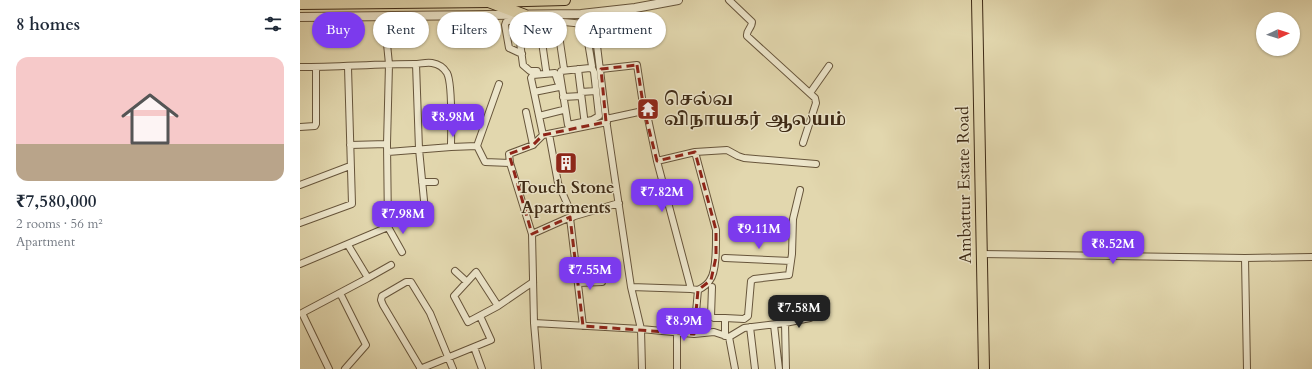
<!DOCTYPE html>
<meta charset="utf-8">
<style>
body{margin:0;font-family:Cardo,"Noto Serif Tamil",serif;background:#f2f2f3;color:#1f2937;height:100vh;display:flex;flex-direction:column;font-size:15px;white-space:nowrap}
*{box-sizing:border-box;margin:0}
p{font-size:13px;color:#747a83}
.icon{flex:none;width:22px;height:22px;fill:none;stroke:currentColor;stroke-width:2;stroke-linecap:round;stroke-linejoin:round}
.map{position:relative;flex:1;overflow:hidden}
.drawer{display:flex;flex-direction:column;background:#fff;width:300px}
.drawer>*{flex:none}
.hud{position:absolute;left:12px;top:12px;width:380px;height:36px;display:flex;gap:8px}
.needle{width:26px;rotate:86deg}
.controls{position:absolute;left:956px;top:12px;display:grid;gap:8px}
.controls a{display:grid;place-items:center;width:44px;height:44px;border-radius:50%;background:#fff;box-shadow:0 1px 3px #0004;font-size:20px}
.price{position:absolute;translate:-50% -34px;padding:0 9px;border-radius:8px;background:#7c3aed;color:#fff;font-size:13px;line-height:26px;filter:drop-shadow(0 1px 2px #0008)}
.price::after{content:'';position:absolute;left:50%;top:24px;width:12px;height:9px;margin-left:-6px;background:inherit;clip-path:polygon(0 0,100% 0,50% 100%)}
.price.selected{background:#222;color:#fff}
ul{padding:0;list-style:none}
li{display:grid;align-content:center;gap:8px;height:212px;padding:0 16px}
li span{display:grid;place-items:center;height:124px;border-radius:12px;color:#555}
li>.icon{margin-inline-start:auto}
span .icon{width:72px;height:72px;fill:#fffc;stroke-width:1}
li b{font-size:17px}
h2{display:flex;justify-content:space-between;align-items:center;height:48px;padding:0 16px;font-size:17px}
.chip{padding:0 14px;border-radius:18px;background:#fff;box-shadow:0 1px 3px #0004;font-size:14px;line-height:36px}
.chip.selected{background:#7c3aed;color:#fff}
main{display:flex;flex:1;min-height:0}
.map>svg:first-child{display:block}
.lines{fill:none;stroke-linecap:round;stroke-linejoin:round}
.minor-casing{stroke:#67553b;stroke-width:8}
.tertiary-casing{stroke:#67553b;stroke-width:10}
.primary-casing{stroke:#3e2a15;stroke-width:12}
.trunk-casing{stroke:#3e2a15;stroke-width:12}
.motorway-casing{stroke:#3e2a15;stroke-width:13}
.minor{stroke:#ece5ca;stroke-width:6}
.tertiary{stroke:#ece5ca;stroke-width:8}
.primary{stroke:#e2d7ae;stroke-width:10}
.trunk{stroke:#e2d7ae;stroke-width:10}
.motorway{stroke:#e2d7ae;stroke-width:11}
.marked{fill:none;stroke:#8f2418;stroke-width:3;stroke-dasharray:8 5;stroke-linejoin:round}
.labels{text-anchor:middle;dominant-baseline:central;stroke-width:3;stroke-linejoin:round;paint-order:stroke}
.poi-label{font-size:17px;font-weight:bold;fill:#3e2a15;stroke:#ece5ca;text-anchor:start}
.street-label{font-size:17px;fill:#3e2a15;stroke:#ece5ca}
</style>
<main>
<section class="drawer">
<h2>8 homes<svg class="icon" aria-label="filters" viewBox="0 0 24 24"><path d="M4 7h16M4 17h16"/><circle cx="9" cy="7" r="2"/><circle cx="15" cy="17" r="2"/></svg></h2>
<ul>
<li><span style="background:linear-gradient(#f6c9c9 70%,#b9a48a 0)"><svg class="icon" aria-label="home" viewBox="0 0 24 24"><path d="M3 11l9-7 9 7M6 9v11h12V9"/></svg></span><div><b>₹7,580,000</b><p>2 rooms · 56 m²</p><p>Apartment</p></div></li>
</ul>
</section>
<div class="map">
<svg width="1012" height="369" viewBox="0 0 1012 369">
<rect width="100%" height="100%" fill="#e2d7ae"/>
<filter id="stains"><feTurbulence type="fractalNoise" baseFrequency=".005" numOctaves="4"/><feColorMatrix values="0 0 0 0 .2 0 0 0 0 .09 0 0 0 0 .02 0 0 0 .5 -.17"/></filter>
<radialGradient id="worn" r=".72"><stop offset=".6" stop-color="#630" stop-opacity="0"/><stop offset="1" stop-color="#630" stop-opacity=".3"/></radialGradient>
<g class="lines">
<g class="minor-casing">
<path id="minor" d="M429 0 452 22C452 28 446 30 447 36L515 98 516 103 503 143
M293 13 306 119 331 287 341 329 342 369
M217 19 223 65 230 71H237
M239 21 246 70
M257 22 264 69
M222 54 209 48 205 25 206 22C217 16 270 23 285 24L292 66
M116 64 119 149 126 221
M0 67C38 67 76 64 114 64 120 64 126 62 132 63 138 64 144 68 147 73 153 84 151 132 151 147
M290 68H292L294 72 299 116 292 120 268 125 260 75 261 71Z
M278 69 285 125
M301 69 337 65 344 111
M234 92 259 87
M281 92 296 91
M510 93 529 66
M263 97 281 96
M226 112 233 145
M239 116 263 110
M306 119 343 111 347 114 357 161 391 289 398 290 394 334
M0 127 15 126 16 124V67
M249 134 258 183 273 217
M243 135 231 78 233 75 255 73 258 82
M50 145 87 144
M177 146 199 84
M88 152 151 147 177 146 185 162 210 163
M395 152 427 150 438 156 444 158 516 164
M357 161 395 152 416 230C416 242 417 271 410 280 408 284 402 288 398 290
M122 182H135
M0 185 50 166
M270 218 283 326
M0 223 52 204 48 67
M88 227 102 252
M232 234 268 218 319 203
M681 254 945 258 1012 257
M425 258 491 261
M945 258 947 369
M0 264 88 227 87 144 89 64 86 34
M155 271 167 282
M68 278 91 265
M278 283 302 282
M331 287 391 289
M412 287 411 316 414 318H425
M40 293 66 345 45 369
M198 306 176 272 154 296 168 322 198 306 233 282
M234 323 341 329 394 334 414 332 429 337
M485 323 510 318
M474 325 479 369
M450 327 455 369
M425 336V318L444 319 448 316 451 281 454 279 489 275 492 254 493 219 500 190
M429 337 444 328 485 323 486 369
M429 337 435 369
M174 347 182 369
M29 369 2 313 68 278 48 245
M120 369 191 340 180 316
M121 369 83 305 81 300 82 296 106 282H111L130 313 153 369
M238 369 234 323 232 234 210 163 209 154 233 145 243 135 307 122
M377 369V332"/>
</g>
<g class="tertiary-casing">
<path id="tertiary" d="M0 17 281 14 335 8 378 0"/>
</g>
<g class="primary-casing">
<path id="primary" d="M677 0 684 369"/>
</g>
<g class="trunk-casing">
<path id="trunk" d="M0 4 190 2 265 0"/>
</g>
<g class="motorway-casing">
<path id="motorway" d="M190 2 224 15"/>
</g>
<use href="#minor" class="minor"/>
<use href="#tertiary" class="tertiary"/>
<use href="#primary" class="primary"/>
<use href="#trunk" class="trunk"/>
<use href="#motorway" class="motorway"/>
</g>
<path class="marked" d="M337 65 344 110 357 161 395 152 416 230V257L411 280 398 290 394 334 283 326 270 217 232 234 209 154 233 145 243 135 306 122 301 69Z"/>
<defs>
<g id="temple-square" transform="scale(1.15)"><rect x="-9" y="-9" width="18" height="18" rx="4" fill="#8f2418" stroke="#ece5ca"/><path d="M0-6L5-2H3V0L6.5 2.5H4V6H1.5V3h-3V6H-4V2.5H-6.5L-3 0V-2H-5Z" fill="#fff"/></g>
<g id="building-square" transform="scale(1.15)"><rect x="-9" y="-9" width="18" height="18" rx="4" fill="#8f2418" stroke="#ece5ca"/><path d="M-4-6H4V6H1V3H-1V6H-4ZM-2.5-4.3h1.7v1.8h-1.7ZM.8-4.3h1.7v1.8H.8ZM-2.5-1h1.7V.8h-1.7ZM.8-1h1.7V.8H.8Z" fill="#fff"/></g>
</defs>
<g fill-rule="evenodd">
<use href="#temple-square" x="348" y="109"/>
<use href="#building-square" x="266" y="163"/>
</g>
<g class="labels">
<g class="poi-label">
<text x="364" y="99">செல்வ<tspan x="364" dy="20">விநாயகர் ஆலயம்</tspan></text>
<text x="266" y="187" text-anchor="middle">Touch Stone<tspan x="266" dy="20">Apartments</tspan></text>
</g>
<g class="street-label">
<text transform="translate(664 185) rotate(-91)">Ambattur Estate Road</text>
</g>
</g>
<rect width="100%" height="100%" filter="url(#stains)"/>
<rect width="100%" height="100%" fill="url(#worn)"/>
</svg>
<div class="controls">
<a><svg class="needle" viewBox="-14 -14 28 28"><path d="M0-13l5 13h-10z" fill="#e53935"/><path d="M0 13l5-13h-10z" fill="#747a83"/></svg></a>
</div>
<b class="price" style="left:153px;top:138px">₹8.98M</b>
<b class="price" style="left:362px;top:213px">₹7.82M</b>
<b class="price" style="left:103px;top:235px">₹7.98M</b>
<b class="price" style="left:459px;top:250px">₹9.11M</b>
<b class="price" style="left:813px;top:265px">₹8.52M</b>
<b class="price" style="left:290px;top:291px">₹7.55M</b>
<b class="price selected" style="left:499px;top:329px">₹7.58M</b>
<b class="price" style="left:384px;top:342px">₹8.9M</b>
<div class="hud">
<a class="chip selected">Buy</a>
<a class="chip">Rent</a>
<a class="chip">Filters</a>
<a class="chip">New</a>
<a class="chip">Apartment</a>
</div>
</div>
</main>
